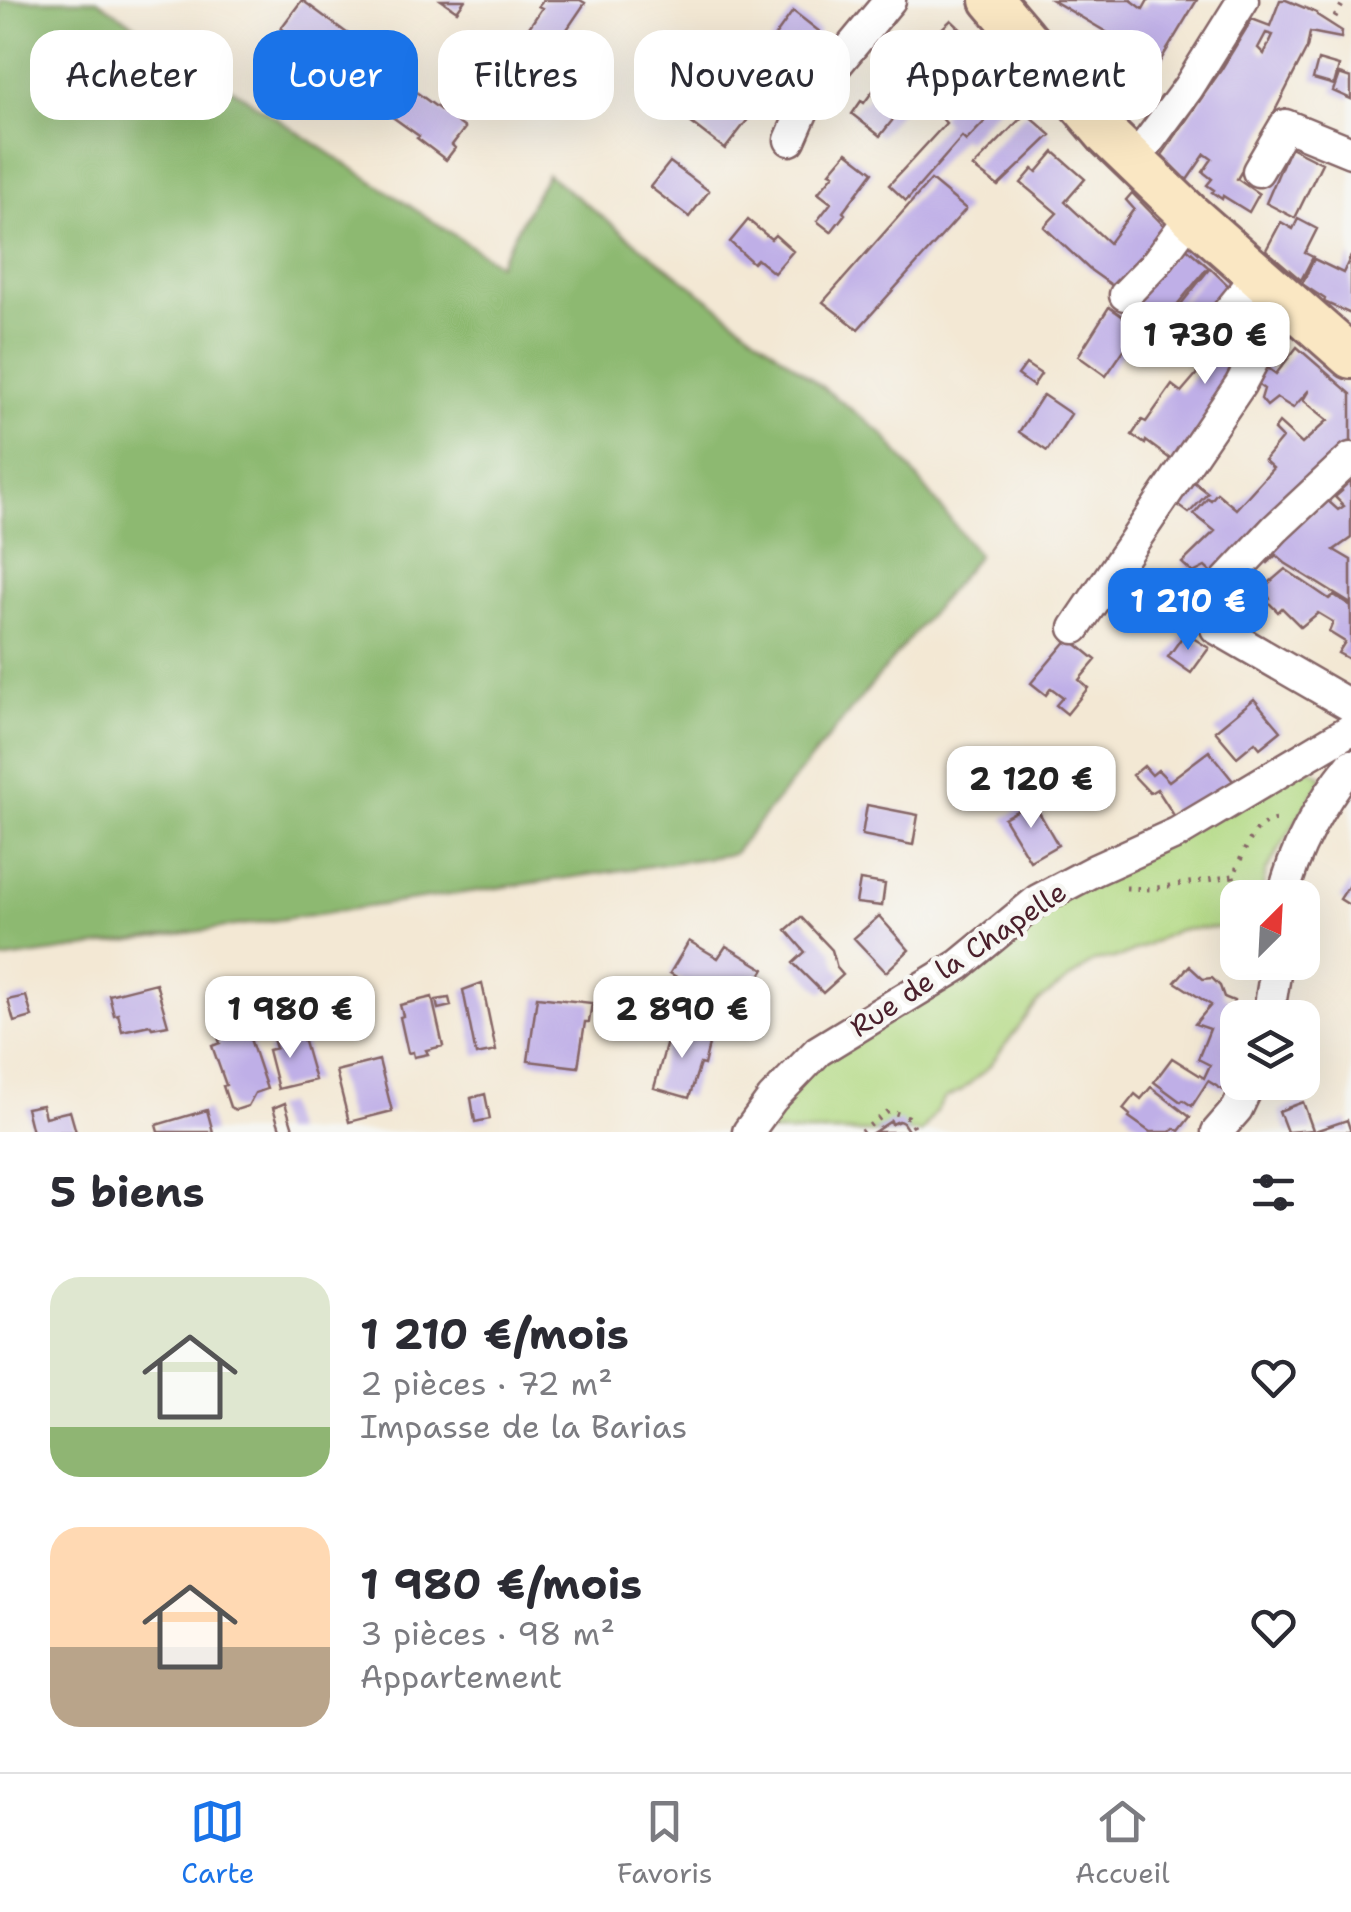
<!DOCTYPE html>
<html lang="fr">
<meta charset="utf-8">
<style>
body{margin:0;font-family:"Shantell Sans",sans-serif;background:#f2f2f3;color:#2b2b33;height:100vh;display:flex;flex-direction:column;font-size:38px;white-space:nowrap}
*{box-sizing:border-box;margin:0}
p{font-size:32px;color:#7c7c81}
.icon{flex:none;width:55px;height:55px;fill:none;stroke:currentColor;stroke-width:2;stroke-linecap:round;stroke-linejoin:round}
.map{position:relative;height:1132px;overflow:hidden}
.sheet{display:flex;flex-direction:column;background:#fff;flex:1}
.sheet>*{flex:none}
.top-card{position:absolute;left:30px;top:30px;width:1292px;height:90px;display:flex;gap:20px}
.needle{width:65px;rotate:24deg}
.fabs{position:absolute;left:1220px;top:880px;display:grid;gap:20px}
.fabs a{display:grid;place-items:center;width:100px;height:100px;border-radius:20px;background:#fff;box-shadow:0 10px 40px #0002;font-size:50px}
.price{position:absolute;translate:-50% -85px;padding:0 22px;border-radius:20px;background:#fff;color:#222;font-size:32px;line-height:65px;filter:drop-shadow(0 2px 5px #0008)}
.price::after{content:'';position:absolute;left:50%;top:60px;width:30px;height:22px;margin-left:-15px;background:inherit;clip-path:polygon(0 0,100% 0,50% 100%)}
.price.selected{background:#1a73e8;color:#fff}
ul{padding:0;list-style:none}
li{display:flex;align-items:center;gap:30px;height:250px;padding:0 50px}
li span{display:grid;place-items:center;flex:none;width:280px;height:200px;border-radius:30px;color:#555}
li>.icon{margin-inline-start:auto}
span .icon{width:120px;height:120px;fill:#fffc;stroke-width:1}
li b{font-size:42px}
h2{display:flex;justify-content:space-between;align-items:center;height:120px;padding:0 50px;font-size:42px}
.chip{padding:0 35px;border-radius:30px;background:#fff;box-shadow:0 10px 40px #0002;font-size:35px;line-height:90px}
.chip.selected{background:#1a73e8;color:#fff}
.menu{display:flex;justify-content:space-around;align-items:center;height:140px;border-top:2px solid #e1e1e2;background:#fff;font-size:28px;color:#7c7c81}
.menu a{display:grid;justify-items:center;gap:5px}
.menu .selected{color:#1a73e8}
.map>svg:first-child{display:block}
.green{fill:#b2d983;stroke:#7e7c57;stroke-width:2.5}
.forest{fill:#8db971;stroke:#6c6c4e;stroke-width:2.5}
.building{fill:#bfafe7;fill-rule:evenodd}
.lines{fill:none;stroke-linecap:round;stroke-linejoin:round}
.street-casing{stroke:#856566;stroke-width:35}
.secondary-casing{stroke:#856566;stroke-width:48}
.path{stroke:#856566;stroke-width:5;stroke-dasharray:2.5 8;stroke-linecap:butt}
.street{stroke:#fff;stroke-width:30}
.secondary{stroke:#fae7c3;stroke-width:42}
.labels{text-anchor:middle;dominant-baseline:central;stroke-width:9;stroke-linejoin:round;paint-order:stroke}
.street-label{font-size:28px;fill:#4a1f2b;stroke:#f6f6f2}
</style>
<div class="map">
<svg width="1351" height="1132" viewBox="0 0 1351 1132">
<rect width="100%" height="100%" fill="#f6f6f2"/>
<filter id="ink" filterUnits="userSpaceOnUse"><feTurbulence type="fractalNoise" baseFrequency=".01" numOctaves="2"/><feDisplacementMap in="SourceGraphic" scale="20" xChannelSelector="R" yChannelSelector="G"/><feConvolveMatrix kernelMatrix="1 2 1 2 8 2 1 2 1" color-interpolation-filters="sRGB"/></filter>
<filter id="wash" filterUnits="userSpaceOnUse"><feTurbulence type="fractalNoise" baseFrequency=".0048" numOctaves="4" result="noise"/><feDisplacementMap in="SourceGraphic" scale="40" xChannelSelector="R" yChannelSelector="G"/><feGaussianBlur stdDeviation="2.25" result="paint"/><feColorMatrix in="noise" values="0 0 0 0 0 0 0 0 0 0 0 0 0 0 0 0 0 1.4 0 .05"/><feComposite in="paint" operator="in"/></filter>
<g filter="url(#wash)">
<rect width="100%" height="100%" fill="#f3e8d4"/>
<path class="green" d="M1305 766 1323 777 1266 871 1261 897 1238 898 1237 926 1178 930 1121 957 1094 961 1038 1002 988 1068 962 1090 945 1098 922 1132H754L822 1057 1028 916Z"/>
<path class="forest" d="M0 0H97L498 264 547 174 883 434 978 555 733 854 0 960Z"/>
<g id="blocks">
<path class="building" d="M302 0 374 53 370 58 465 128 452 145 455 148 446 160 417 138 419 136 349 86 353 81 281 28Z
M441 0H465L457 11Z
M543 0H580L585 3 553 50 526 32 542 8 538 6Z
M1052 0H1131L1143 9 1148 0H1197L1159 63Z
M1280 0H1286L1317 13V15L1342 31 1341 38 1310 32 1307 48 1260 140 1237 179 1259 194 1249 212 1223 196 1222 199 1212 192 1214 190 1207 185 1212 179 1203 172 1212 159 1205 154 1187 180 1162 155 1221 70 1252 19 1270 26ZM1266 33 1273 35 1264 54 1258 48Z
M793 11 820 32 788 72 764 51Z
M951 20 977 45 949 72 952 74 965 61 977 70 955 93 914 55Z
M1012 56 1028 76 966 141 962 137 906 201 889 185 946 123 940 116 981 74 987 80Z
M1318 60 1339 66 1334 85 1313 79Z
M887 72 914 93 880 136 852 114 861 101 864 103Z
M728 74 758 97 749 109 746 107 742 110 749 118 725 149 690 122Z
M1339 74 1351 78V99L1333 91Z
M1026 113 1051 135 998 186 973 167Z
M1290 147 1322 163 1295 218 1266 203Z
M847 152 873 172 843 212 845 214 831 232 817 221 831 203 818 193 834 174 830 172Z
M1054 152 1085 179 1065 202 1109 243 1134 209 1126 200 1132 193 1167 229 1120 291 1089 269 1044 227 1057 213 1021 183 1033 169 1037 172Z
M670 162 709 191 689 217 650 187Z
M931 180 966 209 858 329 823 302Z
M1298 219 1317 229 1305 253 1313 257 1301 280 1266 250 1281 222 1293 229Z
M748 220 771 239 775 235 793 251 774 273 757 259 753 263 730 242Z
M1182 244 1208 267 1162 323 1130 298Z
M1351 256V314L1324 302 1325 299 1302 284 1314 259 1343 273Z
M1210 268 1234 291 1185 354 1154 332 1160 322 1165 324Z
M1249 294 1277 319 1177 464 1146 441 1145 444 1132 435 1142 420 1146 422 1172 385 1181 392 1212 356 1234 328Z
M1109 307 1139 328 1106 376 1078 356Z
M1297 347 1351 394V444L1218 579 1205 567 1193 573 1182 563 1215 531 1194 514 1208 498 1211 500 1217 493 1236 509 1273 468 1264 460 1282 438 1274 430 1279 423 1302 444 1328 420 1303 400 1309 390 1293 408 1277 398 1267 406 1261 399 1264 389 1250 379 1259 361 1276 374Z
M1026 364 1041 374 1033 386 1018 375Z
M1043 395 1071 414 1047 451 1019 432Z
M1351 468V538L1334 550 1351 560V604L1285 563 1276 555 1268 563 1259 554 1326 499 1338 510 1344 506 1335 497 1342 491 1334 483Z
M1194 482 1208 493 1189 513 1177 504Z
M1285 569 1329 599 1334 595 1351 606V660L1338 653 1345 642 1329 632 1333 622 1318 613 1301 627 1282 608 1278 612 1267 601 1270 599 1263 588Z
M1185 633 1209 648 1191 673 1168 657Z
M1069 638 1096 660 1079 680 1088 688 1067 714 1056 705 1063 697 1051 688 1046 695 1031 683Z
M1254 699 1281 731 1260 748 1255 742 1237 757 1215 731Z
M1209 751 1233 781 1175 817 1157 789 1150 793 1133 775 1144 766 1152 775 1158 770 1169 781Z
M1033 802 1058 845 1030 861 1004 818Z
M867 805 918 815 913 845 862 835Z
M860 880 885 884 882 906 856 903Z
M1351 882V906L1340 899Z
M879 916 909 950 886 972 854 938Z
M801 917 832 950 837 968 843 975 823 993 793 963 805 952 786 930Z
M689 941 718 958 726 946 764 969 737 1014 670 973Z
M1189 966 1203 979 1212 978 1220 986 1224 997 1234 1001 1232 1009 1252 1015 1251 1018H1238V1056L1223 1090 1208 1081 1192 1106 1183 1100 1181 1102 1154 1082 1172 1058 1204 1078 1210 1065 1198 1059 1210 1029 1195 1024 1211 1005 1175 982Z
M156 983 168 1025 152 1028 150 1025 122 1031 118 1014 114 1015 109 995Z
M482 983 496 1051 476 1055 463 990Z
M26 996 32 1017 14 1022 8 1000Z
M432 997 443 1046 426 1050 428 1054 414 1057 413 1052 408 1053 400 1017 403 1016 400 1005Z
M537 997 592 1003 589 1022H585L578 1067 528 1061Z
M449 998 451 1006 438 1009 436 1000Z
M242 1015 267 1089 255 1093 248 1106 236 1110 230 1107 223 1086 226 1085 212 1046 220 1043 213 1024Z
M672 1024 711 1036 704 1065 700 1064 689 1098 654 1088Z
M292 1031 293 1037 302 1035 315 1080 278 1089 268 1050 276 1048 272 1036Z
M379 1060 392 1111 349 1122 336 1071Z
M1151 1087 1190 1117 1179 1131 1174 1128 1170 1132H1150L1129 1117 1130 1115 1123 1109 1135 1094 1141 1099Z
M485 1094 490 1119 475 1122 471 1098Z
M1303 1102 1313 1130 1287 1132 1279 1111Z
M285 1103 294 1132H281L273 1108Z
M42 1105 45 1117 70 1111 76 1132H32L26 1108Z
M207 1110 213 1132H158L156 1125Z
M1347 1120 1351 1132H1315V1131Z
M891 1121 892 1124 899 1121 903 1123 909 1132H874Z"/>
</g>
</g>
<g filter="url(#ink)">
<use href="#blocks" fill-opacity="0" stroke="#856566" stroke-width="2.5"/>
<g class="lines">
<g class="street-casing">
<path id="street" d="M790 140 808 99 890 0
M1134 161 1188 88 1243 0
M1258 171 1285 125 1351 152
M1125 295 1156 263 1191 216
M1202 344 1258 275
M1226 581 1275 529 1351 458
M1075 628 1240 385 1255 357 1292 307
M1216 628 1351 706
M1283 898C1293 851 1321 802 1351 765
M1268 1018 1277 962
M748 1132 772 1099 818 1051 959 965 1038 900 1095 870 1177 833 1350 730
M1217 1132 1237 1109 1250 1082"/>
</g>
<g class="secondary-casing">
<path id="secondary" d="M992 0 1107 135 1191 216 1351 357"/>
</g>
<path class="path" d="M1335 17 1345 0
M1233 876 1238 894 1241 898
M1126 888 1151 889 1233 876C1245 853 1252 818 1282 820
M861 1132 889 1111 908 1117 916 1132"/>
<use href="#street" class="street"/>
<use href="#secondary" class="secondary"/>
</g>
</g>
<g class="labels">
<g class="street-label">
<text transform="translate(958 959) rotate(-34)">Rue de la Chapelle</text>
</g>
</g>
</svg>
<div class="fabs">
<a><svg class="needle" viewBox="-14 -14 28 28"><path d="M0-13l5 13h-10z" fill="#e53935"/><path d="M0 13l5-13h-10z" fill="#7c7c81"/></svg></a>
<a><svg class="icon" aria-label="layers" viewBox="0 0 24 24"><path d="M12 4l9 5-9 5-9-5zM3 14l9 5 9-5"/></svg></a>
</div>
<b class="price" style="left:1205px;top:387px">1 730 €</b>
<b class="price selected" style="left:1188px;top:653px">1 210 €</b>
<b class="price" style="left:1031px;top:831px">2 120 €</b>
<b class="price" style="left:290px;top:1061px">1 980 €</b>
<b class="price" style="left:682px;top:1061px">2 890 €</b>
<div class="top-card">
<a class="chip">Acheter</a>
<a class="chip selected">Louer</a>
<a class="chip">Filtres</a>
<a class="chip">Nouveau</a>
<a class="chip">Appartement</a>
</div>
</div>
<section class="sheet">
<h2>5 biens<svg class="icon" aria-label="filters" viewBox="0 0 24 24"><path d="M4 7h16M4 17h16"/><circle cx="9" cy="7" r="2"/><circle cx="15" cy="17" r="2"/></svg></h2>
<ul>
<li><span style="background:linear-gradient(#dfe7d0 75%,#8fb573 0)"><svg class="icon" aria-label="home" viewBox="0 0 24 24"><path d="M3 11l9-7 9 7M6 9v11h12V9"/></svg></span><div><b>1 210 €/mois</b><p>2 pièces · 72 m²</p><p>Impasse de la Barias</p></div><svg class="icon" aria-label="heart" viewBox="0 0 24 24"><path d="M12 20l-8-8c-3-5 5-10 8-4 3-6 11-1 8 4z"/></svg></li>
<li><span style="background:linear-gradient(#ffd9b3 60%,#b9a48a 0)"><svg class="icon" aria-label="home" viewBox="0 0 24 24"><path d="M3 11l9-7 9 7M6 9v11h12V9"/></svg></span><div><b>1 980 €/mois</b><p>3 pièces · 98 m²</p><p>Appartement</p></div><svg class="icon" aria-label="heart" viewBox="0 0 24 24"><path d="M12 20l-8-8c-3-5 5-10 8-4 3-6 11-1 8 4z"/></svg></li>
</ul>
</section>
<nav class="menu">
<a class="selected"><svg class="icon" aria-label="map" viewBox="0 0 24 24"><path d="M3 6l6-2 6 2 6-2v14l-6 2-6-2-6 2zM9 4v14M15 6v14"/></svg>Carte</a>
<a><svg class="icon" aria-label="saved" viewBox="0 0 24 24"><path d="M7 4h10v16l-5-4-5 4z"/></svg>Favoris</a>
<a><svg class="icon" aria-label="home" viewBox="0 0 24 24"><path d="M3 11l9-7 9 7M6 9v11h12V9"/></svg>Accueil</a>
</nav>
